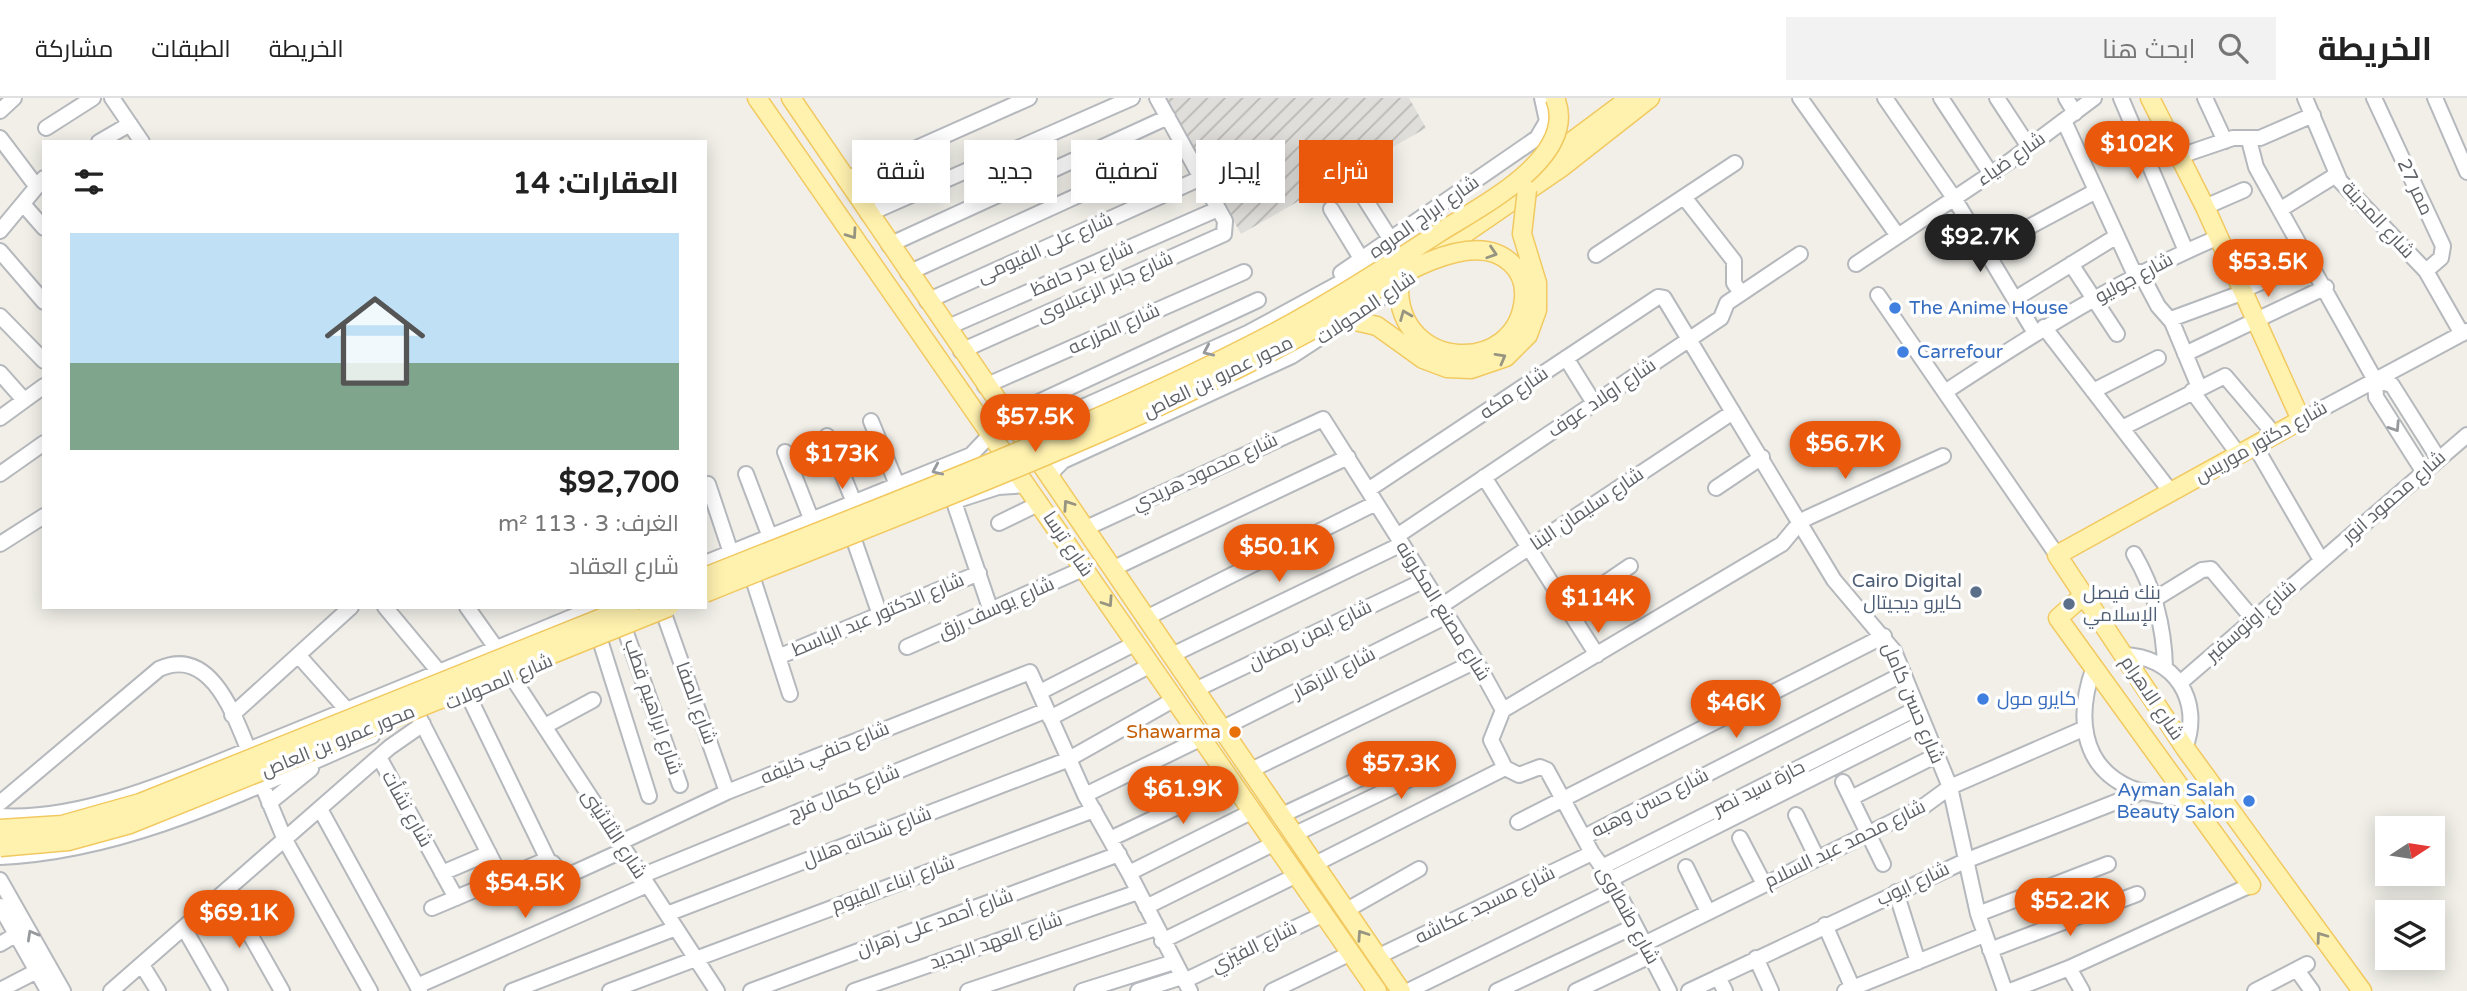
<!DOCTYPE html>
<html lang="ar">
<meta charset="utf-8">
<style>
body{margin:0;font-family:"Varela Round",Cairo,sans-serif;background:#f2f2f2;color:#222;direction:rtl;height:100vh;display:flex;flex-direction:column;font-size:26px;white-space:nowrap}
*{box-sizing:border-box;margin:0}
p{font-size:23px;color:#767676}
.icon{flex:none;width:38px;height:38px;fill:none;stroke:currentColor;stroke-width:2;stroke-linecap:round;stroke-linejoin:round}
.map{position:relative;flex:1;overflow:hidden;direction:ltr}
.details{position:absolute;left:42px;top:42px;width:665px;height:469px;display:flex;flex-direction:column;background:#fff;border-radius:0px;box-shadow:0 4px 18px #0003;direction:rtl}
.details>*{flex:none}
.hud{position:absolute;left:728px;top:42px;width:665px;height:63px;direction:rtl;display:flex;gap:14px}
.needle{width:46px;rotate:78deg}
.fabs{position:absolute;left:2375px;top:718px;display:grid;gap:14px}
.fabs a{display:grid;place-items:center;width:70px;height:70px;border-radius:0px;background:#fff;box-shadow:0 4px 18px #0003;font-size:35px}
.price{position:absolute;translate:-50% -60px;padding:0 16px;border-radius:24px;background:#ea580c;color:#fff;font-size:23px;line-height:46px;filter:drop-shadow(0 2px 4px #0008)}
.price::after{content:'';position:absolute;left:50%;top:42px;width:21px;height:16px;margin-left:-10px;background:inherit;clip-path:polygon(0 0,100% 0,50% 100%)}
.price.selected{background:#222;color:#fff}
ul{padding:0;list-style:none}
li{display:grid;align-content:center;gap:14px;height:371px;padding:0 28px}
li span{display:grid;place-items:center;height:217px;border-radius:0px;color:#555}
li>.icon{margin-inline-start:auto}
span .icon{width:126px;height:126px;fill:#fffc;stroke-width:1}
li b{font-size:30px}
h2{display:flex;justify-content:space-between;align-items:center;height:84px;padding:0 28px;font-size:30px}
.tag{padding:0 24px;border-radius:0px;background:#fff;box-shadow:0 4px 18px #0003;font-size:24px;line-height:63px}
.tag.selected{background:#ea580c;color:#fff}
header{display:flex;align-items:center;gap:42px;box-sizing:border-box;height:98px;padding:0 35px;background:#fff;border-bottom:2px solid #e0e0e0}
header strong{font-size:33px}
nav{display:flex;gap:38px;margin-inline-start:auto;font-size:24px}
.search{width:490px;height:63px;background:#f2f2f2;display:flex;align-items:center;gap:18px;box-sizing:border-box;padding:0 24px;border-radius:0px;color:#767676;font-size:26px}
.map>svg:first-child{display:block}
.industrial{fill:url(#industrial-furrows)}
.lines{fill:none;stroke-linecap:round;stroke-linejoin:round}
.minor-casing{stroke:#b5b8bc;stroke-width:18}
.major-casing{stroke:#f2c960;stroke-width:21}
.minor{stroke:#fff;stroke-width:14}
.major{stroke:#fff2af;stroke-width:18}
.major-bridge-casing{stroke:#f2c960;stroke-width:21;stroke-linecap:butt}
.major-bridge{stroke:#fff2af;stroke-width:18}
.oneway{stroke:#979581}
.oneway2{stroke:#979a9d}
.shop-dot{fill:#3f7fe0;stroke:#fff;stroke-width:2.5}
.service-dot{fill:#5c6f8a;stroke:#fff;stroke-width:2.5}
.food-dot{fill:#e8710a;stroke:#fff;stroke-width:2.5}
.labels{text-anchor:middle;dominant-baseline:central;stroke-width:7;stroke-linejoin:round;paint-order:stroke}
.street-label{font-size:19px;fill:#5f6368;stroke:#fff}
.shop-label{font-size:19px;fill:#366cbe;stroke:#fff;text-anchor:start}
.service-label{font-size:19px;fill:#4e5e75;stroke:#fff;text-anchor:end}
.food-label{font-size:19px;fill:#c56008;stroke:#fff;text-anchor:end}
</style>
<header>
<strong>الخريطة</strong>
<div class="search"><svg class="icon" aria-label="search" viewBox="0 0 24 24"><circle cx="10" cy="10" r="6"/><path d="M15 15l6 6"/></svg>ابحث هنا</div>
<nav><a>الخريطة</a><a>الطبقات</a><a>مشاركة</a></nav>
</header>
<div class="map">
<svg width="2467" height="893" viewBox="0 0 2467 893">
<defs>
<pattern id="industrial-furrows" width="10" height="10" patternUnits="userSpaceOnUse" patternTransform="scale(1.75)"><rect width="10" height="10" fill="#e0deda"/><path d="M-1 1l2-2M0 10L10 0M9 11l2-2" fill="none" stroke="#b9b8b5"/></pattern>
</defs>
<rect width="100%" height="100%" fill="#f1efe8"/>
<path class="industrial" d="M1164 0H1409L1426 30 1241 136Z"/>
<g class="lines">
<g class="minor-casing">
<path id="minor" d="M112 0 142 44
M1800 0 1898 138
M1885 0 1954 100 2035 235
M1941 0 1991 76
M1997 0 2029 49
M2066 0 2075 15
M2121 0 2186 153
M2205 0 2225 43
M2305 0 2340 83 2426 173 2462 236
M2374 0 2443 148 2441 160 2426 173
M2435 0 2467 74
M0 13 14 0
M2064 23 2135 177
M46 30 93 0
M0 40 37 89
M2249 42 2256 69 2375 282 2376 299 2423 373
M99 44 130 26
M2180 58 2233 40H2260L2313 17
M845 82 1029 0
M1358 90 1391 142
M1684 99 1734 163V185L1741 195
M23 106 44 130
M2205 109 2244 92
M1331 111 1362 162
M2281 111 2336 77
M868 116 1132 0
M0 133 44 80
M889 147 1168 19
M1986 152 2096 93
M0 153 44 204
M1596 157 1735 65
M1856 166 2010 63 2094 0
M2071 166 2117 236
M2140 174 2158 208 2172 224 2199 289
M908 175 1184 49
M1341 175 1537 40 1547 23 1542 0
M2243 192 2278 177
M1878 197 2057 457
M2015 201 2117 138
M927 203 1201 80
M0 218 44 263
M2171 221 2244 194
M2044 229 2171 394
M946 230 1218 111
M961 253 1224 136 1225 123 1157 0
M2185 256 2326 189
M1566 260 1594 305
M0 275 24 302
M2375 282 2392 287 2438 360
M985 288 1244 174
M2093 293 2158 260
M2192 293 2239 357
M1945 294C2033 236 2121 180 2219 139
M1006 319 1258 202
M0 320 44 288
M2301 322 2467 233
M871 323 898 389
M1014 330 1047 325 1248 235 1373 167
M2122 330 2225 278 2275 337
M827 338 855 407
M2255 348 2321 462
M785 354 812 423
M0 376 44 345
M746 376 770 439
M1484 379 1597 557
M1051 381 1054 372 1063 363 1292 258 1407 183
M708 386 731 455
M1716 390 1762 359
M1368 392 1658 199 1664 200 1834 482 1894 553 1950 689 1978 816 2005 893
M958 402 998 389 1027 387
M954 404 991 513
M999 425 1040 405
M1084 431 1323 321 1476 563 1503 612 1491 642 1505 670 1519 677 1540 669 1547 672 1592 755 1611 781 1669 893
M1397 438 1721 220 1727 205 1800 156
M854 442 880 517
M0 446 44 418
M2134 456C2155 492 2164 528 2165 569
M705 465 971 357 992 335
M1112 471 1348 359
M753 481 790 596
M2155 501 2202 472 2211 471 2253 521
M1441 508 1733 314
M385 509 440 575
M467 509 496 550
M1567 511 1630 468
M664 516 727 694
M1146 520 1376 405
M625 532 680 687
M600 542 649 698
M907 549 1085 470
M298 557 347 612
M1172 557 1402 446
M2123 557C2175 558 2203 603 2185 650
M778 559 979 475
M2094 569C2077 615 2079 668 2131 690 2149 697 2170 699 2190 702
M512 579 717 893
M2180 585 2467 337
M1195 592 1425 482
M1040 594 1136 545
M468 597 549 764
M1503 612 1782 446 1801 423 1809 419 1943 358
M232 617 351 509
M419 619 502 781
M1050 620 1151 567
M545 628 593 602
M1221 631 1447 518
M379 659 456 800
M1249 673 1476 563
M258 677 285 742 370 893
M1843 684 1883 766
M1085 697 1202 640
M1851 700 1935 658
M0 705 159 571C212 547 235 620 251 658
M269 705 311 671
M320 711 420 893
M1796 717 1817 760
M0 718C90 724 202 670 285 637 389 595 492 552 596 509
M1280 718 1376 673
M1518 724 1884 538
M1293 737 1414 679
M1584 739 1903 576
M1740 740 1764 786
M1110 741 1232 683
M619 745 727 694 1030 574 1085 697 1129 775 1190 893
M0 759C132 753 252 690 372 638
M1313 767 1505 670
M1602 769 1916 611
M1686 769 1708 814
M442 775 489 755
M1129 775 1253 713
M641 778 1047 612
M1611 781 1922 625
M0 782 63 893
M226 794 282 893
M1896 794 1918 864
M0 808 48 893
M1146 809 1275 745
M432 810 541 764 553 765 561 775 569 777 624 752
M1345 813 1419 771
M667 816 1067 662 1175 601
M1978 816 2108 766
M1825 827 1854 893
M184 830 220 893
M1162 843 1297 777
M0 846 17 836
M1644 846 1924 708 1950 689 2083 631
M1990 852 2137 796
M1377 859 1592 755
M1756 860 1771 893
M142 867 158 893
M2069 870 2082 893
M2297 872 2312 893
M1718 879 1725 893
M1184 883 1324 816
M417 888 647 787
M0 892 37 873
M111 893 390 649 423 626
M512 893 676 830
M610 893 1094 712
M751 893 1119 756
M854 893 1138 794
M968 893 1156 830
M1082 893 1174 864
M1138 893 1182 879
M1272 893 1351 855
M1408 893 1616 791
M1497 893 1635 828
M1576 893 1650 858
M1689 893 1965 763 2144 693
M1845 893 1984 837
M2010 893 2069 870 2251 787
M2255 893 2307 866"/>
</g>
<g class="major-casing">
<path id="major" d="M757 0 1377 893
M791 0 1401 893
M2150 0 2205 109 2301 322 2057 457 2185 650 2362 893
M1535 71 1630 0
M1429 160 1562 69 1650 0
M2084 497 2058 520 2251 787"/>
</g>
<use href="#minor" class="minor"/>
<use href="#major" class="major"/>
<g class="major-bridge-casing">
<path id="major-bridge" d="M1351 222 1377 228 1423 261 1447 270 1471 271 1506 259 1528 237 1537 212V185L1522 136 1527 92
M705 479C897 402 1091 331 1274 235 1330 205 1383 171 1437 136 1477 110 1580 60 1555 0
M705 495C909 412 1116 338 1310 233 1353 209 1464 119 1511 165 1521 174 1525 186 1524 200 1518 279 1397 274 1399 188
M0 731 62 727 140 705 629 509
M0 749 68 743 130 726 669 509"/>
</g>
<use href="#major-bridge" class="major-bridge"/>
</g>
<defs><path id="oneway-chevron" d="M-2-3.5L2.5 0L-2 3.5" fill="none" stroke-width="1.6" stroke-linecap="round" stroke-linejoin="round" transform="scale(1.75)"/></defs>
<g class="oneway">
<use href="#oneway-chevron" transform="translate(852 136) rotate(55)"/>
<use href="#oneway-chevron" transform="translate(1492 155) rotate(18)"/>
<use href="#oneway-chevron" transform="translate(1405 217) rotate(-112)"/>
<use href="#oneway-chevron" transform="translate(1501 260) rotate(-29)"/>
<use href="#oneway-chevron" transform="translate(1068 407) rotate(-124)"/>
<use href="#oneway-chevron" transform="translate(1108 504) rotate(56)"/>
<use href="#oneway-chevron" transform="translate(1362 837) rotate(-124)"/>
<use href="#oneway-chevron" transform="translate(2321 839) rotate(-126)"/>
</g>
<g class="oneway2">
<use href="#oneway-chevron" transform="translate(1208 253) rotate(156)"/>
<use href="#oneway-chevron" transform="translate(2395 329) rotate(57)"/>
<use href="#oneway-chevron" transform="translate(937 372) rotate(156)"/>
<use href="#oneway-chevron" transform="translate(32 837) rotate(-119)"/>
</g>
<g class="shop-dot">
<circle cx="1895" cy="210" r="7"/>
<circle cx="1903" cy="254" r="7"/>
<circle cx="1983" cy="601" r="7"/>
<circle cx="2249" cy="703" r="7"/>
</g>
<g class="service-dot">
<circle cx="1976" cy="494" r="7"/>
<circle cx="2069" cy="506" r="7"/>
</g>
<circle class="food-dot" cx="1235" cy="634" r="7"/>
<g class="labels">
<g class="street-label">
<text transform="translate(2011 61) rotate(-35)">شارع ضياء</text>
<text transform="translate(2415 89) rotate(65)">ممر 27</text>
<text transform="translate(1424 119) rotate(-35)">شارع ابراج المروه</text>
<text transform="translate(2378 122) rotate(47)">شارع المدينة</text>
<text transform="translate(1045 150) rotate(-24)">شارع على الفيومى</text>
<text transform="translate(1082 171) rotate(-24)">شارع بدر حافظ</text>
<text transform="translate(2134 180) rotate(-28)">شارع جوليو</text>
<text transform="translate(1105 189) rotate(-24)">شارع جابر الزعبلاوى</text>
<text transform="translate(1366 210) rotate(-34)">شارع المحولات</text>
<text transform="translate(1114 231) rotate(-24)">شارع المزرعه</text>
<text transform="translate(1218 279) rotate(-26)">محور عمرو بن العاص</text>
<text transform="translate(1514 295) rotate(-34)">شارع مكه</text>
<text transform="translate(1602 300) rotate(-34)">شارع اولاد عوف</text>
<text transform="translate(2261 344) rotate(-29)">شارع دكتور موريس</text>
<text transform="translate(1205 374) rotate(-25)">شارع محمود هريدي</text>
<text transform="translate(2394 399) rotate(-41)">شارع محمود انور</text>
<text transform="translate(1587 411) rotate(-34)">شارع سليمان البنا</text>
<text transform="translate(1068 446) rotate(56)">شارع ترسا</text>
<text transform="translate(996 510) rotate(-24)">شارع يوسف رزق</text>
<text transform="translate(1443 513) rotate(58)">شارع مصنع المكرونه</text>
<text transform="translate(878 517) rotate(-23)">شارع الدكتور عبد الباسط</text>
<text transform="translate(2251 523) rotate(-41)">شارع اوتوسفير</text>
<text transform="translate(1310 537) rotate(-26)">شارع ايمن رمضان</text>
<text transform="translate(1334 575) rotate(-27)">شارع الازهار</text>
<text transform="translate(499 584) rotate(-23)">شارع المحولات</text>
<text transform="translate(2152 600) rotate(56)">شارع الاهرام</text>
<text transform="translate(696 605) rotate(70)">شارع الصفا</text>
<text transform="translate(1913 605) rotate(67)">شارع حسن كامل</text>
<text transform="translate(653 609) rotate(71)">شارع ابراهيم قطب</text>
<text transform="translate(338 643) rotate(-22)">محور عمرو بن العاص</text>
<text transform="translate(825 655) rotate(-22)">شارع حنفي خليفه</text>
<text transform="translate(1759 690) rotate(-27)">حارة سيد نصر</text>
<text transform="translate(844 695) rotate(-22)">شارع كمال فرج</text>
<text transform="translate(1650 705) rotate(-27)">شارع حسن وهبه</text>
<text transform="translate(407 711) rotate(61)">شارع نشأت</text>
<text transform="translate(614 736) rotate(57)">شارع الثلاثينى</text>
<text transform="translate(867 739) rotate(-21)">شارع شحاته هلال</text>
<text transform="translate(1845 746) rotate(-26)">شارع محمد عبد السلام</text>
<text transform="translate(893 786) rotate(-20)">شارع ابناء الفيوم</text>
<text transform="translate(1913 786) rotate(-25)">شارع ايوب</text>
<text transform="translate(1485 807) rotate(-26)">شارع مسجد عكاشه</text>
<text transform="translate(1628 817) rotate(61)">شارع طنطاوى</text>
<text transform="translate(935 825) rotate(-20)">شارع أحمد على زهران</text>
<text transform="translate(996 843) rotate(-19)">شارع العهد الجديد</text>
<text transform="translate(1254 849) rotate(-26)">شارع الفيزي</text>
</g>
<g class="shop-label">
<text x="1909" y="210">The Anime House</text>
<text x="1917" y="254">Carrefour</text>
<text x="1997" y="601">كايرو مول</text>
<text x="2235" y="692" text-anchor="end">Ayman Salah<tspan x="2235" dy="22">Beauty Salon</tspan></text>
</g>
<g class="service-label">
<text x="1962" y="483">Cairo Digital<tspan x="1962" dy="22">كايرو ديجيتال</tspan></text>
<text x="2083" y="495" text-anchor="start">بنك فيصل<tspan x="2083" dy="22">الإسلامي</tspan></text>
</g>
<g class="food-label">
<text x="1221" y="634">Shawarma</text>
</g>
</g>
</svg>
<div class="fabs">
<a><svg class="needle" viewBox="-14 -14 28 28"><path d="M0-13l5 13h-10z" fill="#e53935"/><path d="M0 13l5-13h-10z" fill="#767676"/></svg></a>
<a><svg class="icon" aria-label="layers" viewBox="0 0 24 24"><path d="M12 4l9 5-9 5-9-5zM3 14l9 5 9-5"/></svg></a>
</div>
<b class="price" style="left:2137px;top:83px">$102K</b>
<b class="price selected" style="left:1980px;top:176px">$92.7K</b>
<b class="price" style="left:2268px;top:201px">$53.5K</b>
<b class="price" style="left:1035px;top:356px">$57.5K</b>
<b class="price" style="left:1845px;top:383px">$56.7K</b>
<b class="price" style="left:842px;top:393px">$173K</b>
<b class="price" style="left:1279px;top:486px">$50.1K</b>
<b class="price" style="left:1598px;top:537px">$114K</b>
<b class="price" style="left:1736px;top:642px">$46K</b>
<b class="price" style="left:1401px;top:703px">$57.3K</b>
<b class="price" style="left:1183px;top:728px">$61.9K</b>
<b class="price" style="left:525px;top:822px">$54.5K</b>
<b class="price" style="left:2070px;top:840px">$52.2K</b>
<b class="price" style="left:239px;top:852px">$69.1K</b>
<div class="hud">
<a class="tag selected">شراء</a>
<a class="tag">إيجار</a>
<a class="tag">تصفية</a>
<a class="tag">جديد</a>
<a class="tag">شقة</a>
</div>
<section class="details">
<h2>العقارات: 14<svg class="icon" aria-label="filters" viewBox="0 0 24 24"><path d="M4 7h16M4 17h16"/><circle cx="9" cy="7" r="2"/><circle cx="15" cy="17" r="2"/></svg></h2>
<ul>
<li><span style="background:linear-gradient(#bfe0f5 60%,#7fa58c 0)"><svg class="icon" aria-label="home" viewBox="0 0 24 24"><path d="M3 11l9-7 9 7M6 9v11h12V9"/></svg></span><div><b>$92,700</b><p>الغرف: 3 · 113 m²</p><p>شارع العقاد</p></div></li>
</ul>
</section>
</div>
